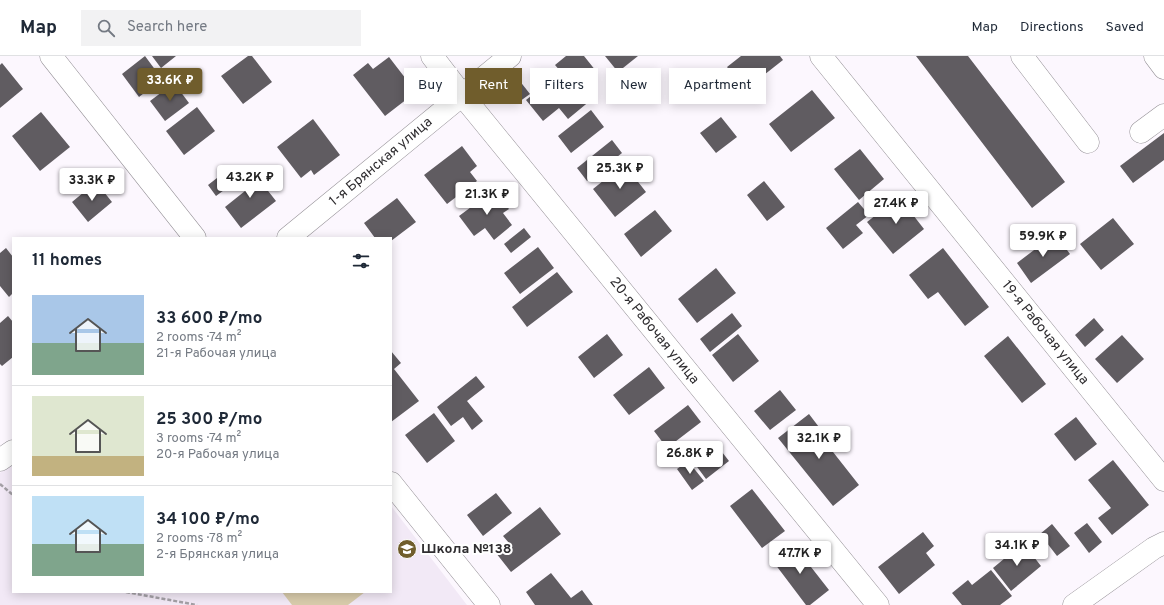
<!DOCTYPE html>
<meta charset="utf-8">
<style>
body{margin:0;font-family:Overpass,sans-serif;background:#f2f2f3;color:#1f2937;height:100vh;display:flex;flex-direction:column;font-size:15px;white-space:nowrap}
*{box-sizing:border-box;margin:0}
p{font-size:13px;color:#747a83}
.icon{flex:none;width:22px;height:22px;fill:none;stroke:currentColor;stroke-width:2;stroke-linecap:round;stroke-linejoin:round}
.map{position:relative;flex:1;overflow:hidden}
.details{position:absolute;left:12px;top:181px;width:380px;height:356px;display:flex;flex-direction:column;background:#fff;border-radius:0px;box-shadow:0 2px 10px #0003}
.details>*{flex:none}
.hud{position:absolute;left:404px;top:12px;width:380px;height:36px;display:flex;gap:8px}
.price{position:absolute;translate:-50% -34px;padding:0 9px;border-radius:4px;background:#fff;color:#222;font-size:13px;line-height:26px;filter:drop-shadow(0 1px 2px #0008)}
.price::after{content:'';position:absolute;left:50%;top:24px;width:12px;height:9px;margin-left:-6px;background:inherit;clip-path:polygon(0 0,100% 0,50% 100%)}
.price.selected{background:#705d2c;color:#fff}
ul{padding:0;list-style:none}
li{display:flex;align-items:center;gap:12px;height:100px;padding:0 20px}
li+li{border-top:1px solid #e0e1e3}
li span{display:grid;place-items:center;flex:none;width:112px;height:80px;border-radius:0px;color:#555}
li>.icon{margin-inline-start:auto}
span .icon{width:48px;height:48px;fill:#fffc;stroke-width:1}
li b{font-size:17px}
h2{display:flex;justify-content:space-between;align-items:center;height:48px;padding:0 20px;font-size:17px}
.pill{padding:0 14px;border-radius:0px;background:#fff;box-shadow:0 2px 10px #0003;font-size:14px;line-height:36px}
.pill.selected{background:#705d2c;color:#fff}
header{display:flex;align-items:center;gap:24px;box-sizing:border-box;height:56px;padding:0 20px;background:#fff;border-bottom:1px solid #e0e1e3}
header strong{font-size:19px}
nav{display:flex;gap:22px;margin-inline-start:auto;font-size:14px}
.search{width:280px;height:36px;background:#f2f2f3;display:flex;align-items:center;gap:10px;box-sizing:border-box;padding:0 14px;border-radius:0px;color:#747a83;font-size:15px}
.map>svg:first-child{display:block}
.built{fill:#f2e9f6}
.green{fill:#d8cbab}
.building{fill:#605c61}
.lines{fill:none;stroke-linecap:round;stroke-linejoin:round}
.minor-casing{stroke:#959197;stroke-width:23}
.path{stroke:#a4a0a6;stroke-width:2.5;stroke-dasharray:4 2;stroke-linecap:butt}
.minor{stroke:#fff;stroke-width:22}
.labels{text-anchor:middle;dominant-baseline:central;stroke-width:4;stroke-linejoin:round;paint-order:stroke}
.street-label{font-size:14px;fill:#2f2d30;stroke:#fff}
.poi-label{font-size:14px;font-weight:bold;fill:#2f2d30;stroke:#fff;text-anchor:start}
</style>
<header>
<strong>Map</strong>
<div class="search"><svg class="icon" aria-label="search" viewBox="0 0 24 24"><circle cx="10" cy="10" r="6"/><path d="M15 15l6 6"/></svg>Search here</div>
<nav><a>Map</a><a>Directions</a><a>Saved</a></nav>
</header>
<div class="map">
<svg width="1164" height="549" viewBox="0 0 1164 549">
<rect width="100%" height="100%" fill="#fcf7fe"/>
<path class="built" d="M13 406V536H391V450L467 549H0V417Z"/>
<path class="green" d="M282 536H365L348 549H292Z"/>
<path class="building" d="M145 0 162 23 139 41 122 18Z
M152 0H176L161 12Z
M248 0H252L272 26 243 48 221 20Z
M566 0H584L596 15 579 28 591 44 568 63 559 52 543 65 526 44 561 16 555 9Z
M605 0H638L618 16Z
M741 0H780L783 4 745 34 727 11Z
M916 0H968L1065 126 1032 152Z
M389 1 416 36 385 60 353 19 368 7 373 13Z
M2 7 23 33 0 52V9Z
M519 24 530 38 516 48 506 35Z
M174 27 189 47 165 65 150 45Z
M812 34 835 62 791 96 769 68Z
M197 51 215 75 184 99 166 75Z
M591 54 604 71 571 97 558 80Z
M41 56 70 91 40 115 12 80Z
M721 61 737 81 716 97 700 77Z
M313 63 340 99 314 119 311 114 301 122 277 91Z
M1164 77V104L1133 127 1120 110Z
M612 84 622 97 587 125 577 112Z
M462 90 477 110 470 116 477 125 447 148 424 119Z
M860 93 884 123 859 144 834 113Z
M624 108 646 136 615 161 593 133Z
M250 112 276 145 241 172 225 151 245 135 235 123Z
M226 115 235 126 216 140 208 129Z
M764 125 785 151 767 165 747 139Z
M96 126 112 146 88 166 72 146Z
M494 134 509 153 503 157 512 169 494 184 485 172 474 180 459 160Z
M899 141 924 173 893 198 867 166Z
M397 142 416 166 391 185V182H375L364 167Z
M858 146 869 159 856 169 863 177 843 193 826 172Z
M655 154 672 175 641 201 624 178Z
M1113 162 1134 188 1101 214 1080 188Z
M524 172 531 181 511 197 504 188Z
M1055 178 1070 198 1031 227 1017 207Z
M538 191 554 212 520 238 504 217Z
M6 192 13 201V237L9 241 0 230V197Z
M943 192 989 251 965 270 938 236 928 243 909 219Z
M716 212 736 237 697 267 678 243Z
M557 216 573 236 527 271 512 251Z
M732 257 742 270 710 296 700 283Z
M8 260 13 266V301L2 310 0 308V267Z
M1094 262 1104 274 1085 291 1075 279Z
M607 278 623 299 594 322 578 301Z
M738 278 759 305 733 326 712 299Z
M1122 279 1144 303 1117 327 1095 303Z
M1008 280 1046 328 1022 347 984 300Z
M391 295 401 307 394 313 419 345 391 366Z
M649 311 665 332 629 359 613 339Z
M476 320 485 331 467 345 483 365 472 374 463 361 451 370 437 351Z
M780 334 796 354 770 374 754 355Z
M688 349 701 366 667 392 654 375Z
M434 357 455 385 427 407 405 379Z
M809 358 825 379 822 382 859 429 833 450 778 382Z
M1076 361 1097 388 1075 405 1054 378Z
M715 387 729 405 706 423 692 404Z
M1113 404 1149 449 1112 479 1098 462 1111 452 1088 424Z
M688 405 704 425 692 434 677 413Z
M752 433 785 475 762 492 730 450Z
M496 437 512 457 483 480 467 459Z
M540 451 561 478 511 516 496 497 509 487 503 480Z
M1087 467 1102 486 1089 497 1074 477Z
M1052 468 1070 490 1057 500 1040 478Z
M923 476 934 490 926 497 935 509 899 538 878 511Z
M1023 487 1041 510 1011 535 993 512Z
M793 488 829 534 810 549H806L772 504Z
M991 514 1012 540 1000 549H962L952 537 968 524 972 529Z
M551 517 571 542 582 534 593 549H535L526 536Z"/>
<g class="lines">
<g class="minor-casing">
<path id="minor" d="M51 0 195 182
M432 0 462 39 878 549
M821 0 1164 424
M1022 0 1088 86
M1155 0 1164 12
M1141 76 1164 59
M288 182 510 0
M0 404 13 395
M391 427 489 549
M1074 549 1154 492 1164 487"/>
</g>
<path class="path" d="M0 428 13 439
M126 536 197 549"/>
<use href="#minor" class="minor"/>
</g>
<defs>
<g id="school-disc" transform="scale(1)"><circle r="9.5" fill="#705d2c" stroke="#fff"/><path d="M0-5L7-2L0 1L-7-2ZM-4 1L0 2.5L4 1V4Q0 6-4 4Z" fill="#fff"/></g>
</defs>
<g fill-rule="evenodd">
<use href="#school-disc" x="407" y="493"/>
</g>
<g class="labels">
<g class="street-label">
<text transform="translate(381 106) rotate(-40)">1-я Брянская улица</text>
<text transform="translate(654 275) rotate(51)">20-я Рабочая улица</text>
<text transform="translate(1045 277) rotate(51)">19-я Рабочая улица</text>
</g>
<g class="poi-label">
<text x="421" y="493">Школа №138</text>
</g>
</g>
</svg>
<b class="price selected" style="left:170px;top:46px">33.6K ₽</b>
<b class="price" style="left:620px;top:134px">25.3K ₽</b>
<b class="price" style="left:250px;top:143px">43.2K ₽</b>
<b class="price" style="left:92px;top:146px">33.3K ₽</b>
<b class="price" style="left:487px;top:160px">21.3K ₽</b>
<b class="price" style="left:896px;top:169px">27.4K ₽</b>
<b class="price" style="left:1043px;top:202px">59.9K ₽</b>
<b class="price" style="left:819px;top:404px">32.1K ₽</b>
<b class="price" style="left:690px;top:419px">26.8K ₽</b>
<b class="price" style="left:1017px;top:511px">34.1K ₽</b>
<b class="price" style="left:800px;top:519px">47.7K ₽</b>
<div class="hud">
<a class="pill">Buy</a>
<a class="pill selected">Rent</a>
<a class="pill">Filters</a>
<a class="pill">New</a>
<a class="pill">Apartment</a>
</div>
<section class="details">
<h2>11 homes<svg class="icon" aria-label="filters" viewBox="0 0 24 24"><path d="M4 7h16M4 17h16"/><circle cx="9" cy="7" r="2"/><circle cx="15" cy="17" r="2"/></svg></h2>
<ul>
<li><span style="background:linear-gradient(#a9c7e8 60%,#7fa58c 0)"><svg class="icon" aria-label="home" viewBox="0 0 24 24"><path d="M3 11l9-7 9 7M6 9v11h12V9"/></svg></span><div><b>33 600 ₽/mo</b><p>2 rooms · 74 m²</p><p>21-я Рабочая улица</p></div></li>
<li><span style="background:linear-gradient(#dfe7d0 75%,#c2b280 0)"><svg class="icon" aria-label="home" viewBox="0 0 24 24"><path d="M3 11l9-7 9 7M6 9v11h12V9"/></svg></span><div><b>25 300 ₽/mo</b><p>3 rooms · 74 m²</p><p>20-я Рабочая улица</p></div></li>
<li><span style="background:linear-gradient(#bfe0f5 60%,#7fa58c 0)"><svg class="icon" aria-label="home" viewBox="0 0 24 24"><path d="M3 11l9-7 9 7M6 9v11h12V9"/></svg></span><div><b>34 100 ₽/mo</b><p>2 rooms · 78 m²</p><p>2-я Брянская улица</p></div></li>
</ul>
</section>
</div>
